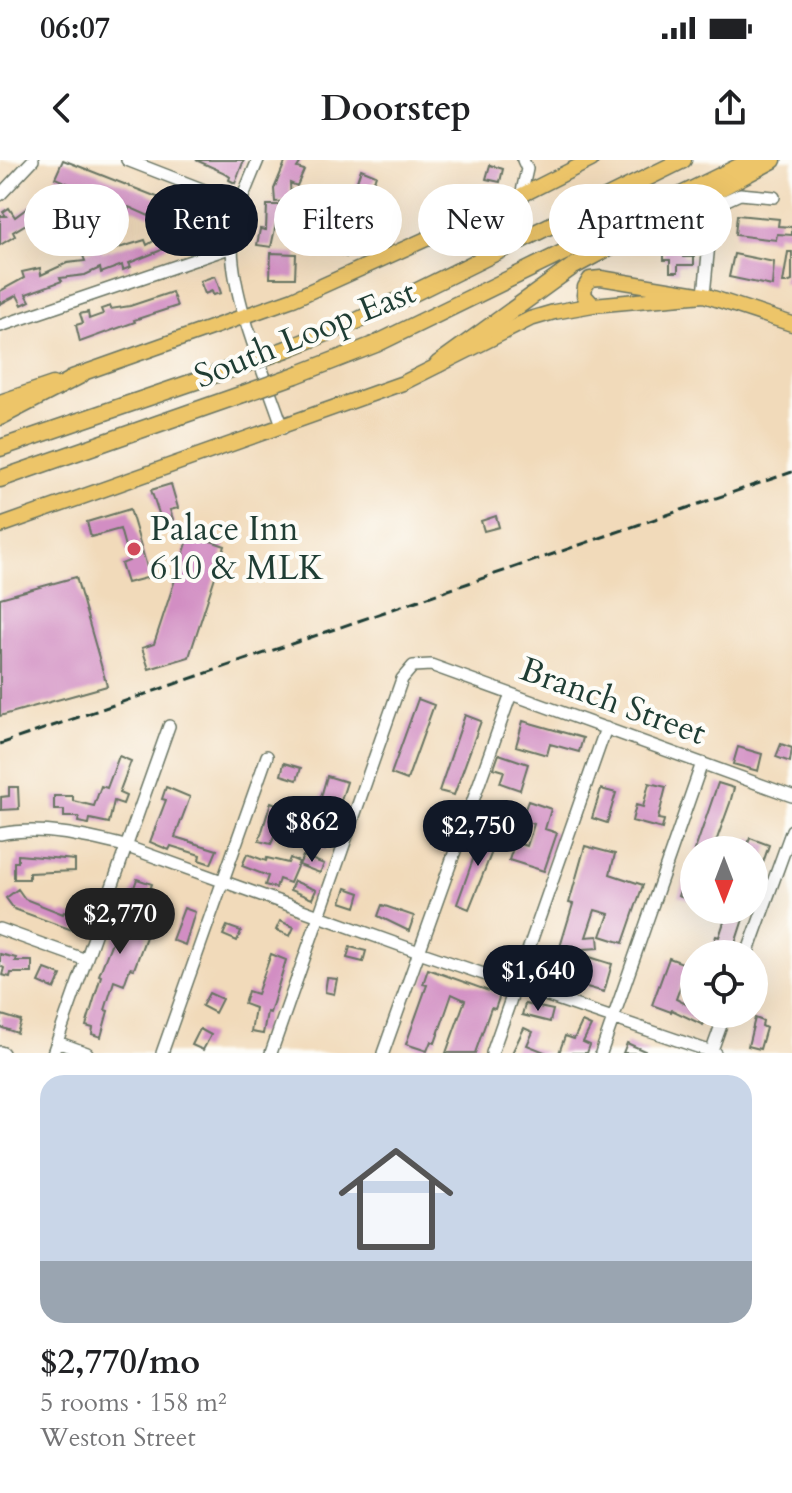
<!DOCTYPE html>
<meta charset="utf-8">
<style>
body{margin:0;font-family:Cardo,serif;background:#f6f6f6;color:#202124;height:100vh;display:flex;flex-direction:column;font-size:30px;white-space:nowrap}
*{box-sizing:border-box;margin:0}
p{font-size:26px;color:#757577}
.icon{flex:none;width:44px;height:44px;fill:none;stroke:currentColor;stroke-width:2;stroke-linecap:round;stroke-linejoin:round}
.map{position:relative;height:893px;overflow:hidden}
.drawer{display:flex;flex-direction:column;background:#fff;flex:1}
.drawer>*{flex:none}
.hud{position:absolute;left:24px;top:24px;width:744px;height:72px;display:flex;gap:16px}
.needle{width:52px;rotate:180deg}
.controls{position:absolute;left:680px;top:676px;display:grid;gap:16px}
.controls a{display:grid;place-items:center;width:88px;height:88px;border-radius:50%;background:#fff;box-shadow:0 8px 32px #0002;font-size:40px}
.price{position:absolute;translate:-50% -68px;padding:0 18px;border-radius:28px;background:#111827;color:#fff;font-size:26px;line-height:52px;filter:drop-shadow(0 2px 4px #0008)}
.price::after{content:'';position:absolute;left:50%;top:48px;width:24px;height:18px;margin-left:-12px;background:inherit;clip-path:polygon(0 0,100% 0,50% 100%)}
.price.current{background:#222;color:#fff}
ul{padding:0;list-style:none}
li{display:grid;align-content:center;gap:16px;height:424px;padding:0 40px}
li+li{border-top:2px solid #e0e0e0}
li span{display:grid;place-items:center;height:248px;border-radius:24px;color:#555}
li>.icon{margin-inline-start:auto}
span .icon{width:144px;height:144px;fill:#fffc;stroke-width:1}
li b{font-size:34px}
.pill{padding:0 28px;border-radius:36px;background:#fff;box-shadow:0 8px 32px #0002;font-size:28px;line-height:72px}
.pill.current{background:#111827;color:#fff}
.status{display:flex;justify-content:space-between;align-items:center;height:56px;padding:0 40px;background:#fff;direction:ltr}
.status svg{height:22px;fill:currentColor}
header{display:flex;justify-content:space-between;align-items:center;height:104px;padding:0 40px;background:#fff;font-size:36px;font-weight:600}
.map>svg:first-child{display:block}
.building{fill:#d28ec3}
.lines{fill:none;stroke-linecap:round;stroke-linejoin:round}
.minor-casing{stroke:#687463;stroke-width:14}
.major-casing{stroke:#687463;stroke-width:17}
.highway-casing{stroke:#687463;stroke-width:19}
.minor{stroke:#fff;stroke-width:11}
.major{stroke:#edc569;stroke-width:14}
.highway{stroke:#edc569;stroke-width:16}
.rail{stroke:#1f3d34;stroke-width:3;stroke-dasharray:12 6;stroke-linecap:butt}
.highway-bridge-casing{stroke:#687463;stroke-width:19;stroke-linecap:butt}
.highway-bridge{stroke:#edc569;stroke-width:16}
.poi-dot{fill:#d1495b;stroke:#fdfcf7;stroke-width:3}
.labels{text-anchor:middle;dominant-baseline:central;stroke-width:8;stroke-linejoin:round;paint-order:stroke}
.street-label{font-size:34px;fill:#1f3d34;stroke:#fdfcf7}
.poi-label{font-size:34px;fill:#1f3d34;stroke:#fdfcf7;text-anchor:start}
</style>
<div class="status"><b>06:07</b><svg viewBox="0 0 49 12"><path d="M0 12V9h3v3zM5 12V6h3v6zM10 12V3h3v9zM15 12V0h3v12zM26 1h20v11H26zM47 4h2v5h-2z"/></svg></div>
<header><svg class="icon" aria-label="back" viewBox="0 0 24 24"><path d="M15 5l-7 7 7 7"/></svg>Doorstep<svg class="icon" aria-label="share" viewBox="0 0 24 24"><path d="M12 15V3M7 8l5-5 5 5M5 13v7h14v-7"/></svg></header>
<div class="map">
<svg width="792" height="893" viewBox="0 0 792 893">
<rect width="100%" height="100%" fill="#fdfcf7"/>
<filter id="ink" filterUnits="userSpaceOnUse"><feTurbulence type="fractalNoise" baseFrequency=".0125" numOctaves="2"/><feDisplacementMap in="SourceGraphic" scale="16" xChannelSelector="R" yChannelSelector="G"/><feConvolveMatrix kernelMatrix="1 2 1 2 8 2 1 2 1" color-interpolation-filters="sRGB"/></filter>
<filter id="wash" filterUnits="userSpaceOnUse"><feTurbulence type="fractalNoise" baseFrequency=".006" numOctaves="4" result="noise"/><feDisplacementMap in="SourceGraphic" scale="32" xChannelSelector="R" yChannelSelector="G"/><feGaussianBlur stdDeviation="1.8" result="paint"/><feColorMatrix in="noise" values="0 0 0 0 0 0 0 0 0 0 0 0 0 0 0 0 0 1.4 0 .05"/><feComposite in="paint" operator="in"/></filter>
<g filter="url(#wash)">
<rect width="100%" height="100%" fill="#f1daba"/>
<g id="blocks">
<path class="building" d="M63 0 162 39 164 34 178 40 170 61 151 53 149 56 129 47 128 50 112 43 114 38 90 26 88 32 55 18Z
M196 0H244L235 23 229 20 230 17 223 12Z
M286 0H302L297 8 304 10 297 26 290 23 291 41 275 42 274 29Z
M490 5 503 9 500 22 486 19Z
M361 9 376 15 354 83 351 82 346 97 333 92Z
M46 27 56 36 41 55 13 72 15 76 0 85V56H6L3 52 9 48 15 57 30 46Z
M267 45H281L280 65 276 64 271 87 257 85 260 69 266 70Z
M202 50 216 56 209 75 194 69Z
M737 55 779 59 778 66 792 67V75L777 74 776 80 735 75Z
M170 71 176 81 159 91 129 103 131 107 123 110 122 105 101 113 100 108 85 115 60 118 62 121 26 134 30 141 22 145 17 135 0 144V131L24 118 22 112 40 108 41 115 67 103 85 101 82 93 101 88 102 93 145 80 147 85Z
M664 86 683 87V97H694V105H678V112H670V100H664Z
M788 92H792V121L787 123H783Z
M271 93 296 94 295 118H270Z
M734 94 774 102 772 126 729 117Z
M215 116 221 133 213 135 212 131 205 134 200 121Z
M172 132 177 146 134 160 135 162 80 182 76 165 83 163 80 154 88 152 89 159 103 154 101 149 110 146 111 149 130 146Z
M171 324 178 348 170 350 175 365 164 368 151 330Z
M130 349 150 417 127 423 121 404 129 401 120 369 91 377 87 362Z
M496 356 499 367 484 371 481 361Z
M190 374 225 386 189 497 149 509 142 488 154 484Z
M76 417 107 526 0 556V438Z
M418 539 434 545 407 620 391 614Z
M465 555 481 561 454 635 439 631Z
M523 561 583 578 579 592 550 584 547 595 516 586Z
M781 584 792 588 790 602 776 597Z
M738 587 762 594 758 611 733 604Z
M499 594 528 604 520 630 500 623 504 611 494 608Z
M119 596 131 601 119 633 126 636 123 644 114 641 109 663 90 659 89 664 78 662 79 657H64V650H54V636H73V641L94 646 101 626 107 628Z
M284 603 301 608 297 620 281 615Z
M327 616 347 622 325 690 310 685 313 676 310 675Z
M649 623 666 627 658 659 664 660 662 669 632 661 636 645 643 647Z
M718 623 734 628 730 643 713 690H695Z
M9 627H18L19 649 1 650V637L9 636Z
M166 627 190 637 175 677 217 690 211 704 199 700 200 695 171 686 169 690 150 682 166 640 162 639Z
M601 629 616 633 607 663 592 658Z
M528 641 551 649 545 669 557 673 544 711 509 700 515 682 527 686 534 664 521 660Z
M271 642 287 648 271 684 259 681Z
M484 669 499 674 469 749 457 744Z
M750 678 769 685 755 726 754 690H746Z
M585 686 615 694 610 714 643 725 623 783 601 776 609 754 595 750 586 777 598 776 599 788 567 790 612 804 604 832 573 823 572 826 550 820 573 744 569 743Z
M247 694 266 701 267 698 288 703 290 698 299 702 290 723 279 719 276 728 265 725 268 716 242 706Z
M18 695 75 700V711L29 713V719H14V702H18Z
M303 696 324 704 320 713 299 705Z
M693 696H694V741L678 736Z
M137 719 152 724 135 770 147 774 134 809 130 808 124 825 114 821 105 850 108 851 101 877 92 874 93 868 86 866 101 816 99 815 119 764 121 765Z
M294 721 316 730 312 739 290 730Z
M346 728 360 733 356 747 341 742Z
M18 729 25 739 63 754 64 752 80 758 75 771 14 749 6 738Z
M382 745 414 756 409 771 378 756Z
M184 748 195 752 185 785 172 780Z
M728 750H746L732 793 727 791 726 794H716L717 790 712 788 716 776 719 777Z
M280 761 294 767 290 776 276 770Z
M227 766 241 771 237 781 223 775Z
M350 787 366 791 363 802 347 798Z
M0 794 16 798 15 801H32V813H11L10 817 2 815 4 808 0 806Z
M271 794 286 800 270 853 267 852 263 874 251 872 255 848 244 844 248 831 257 834Z
M669 798 688 805 676 839 694 848V854H709L703 865 672 850 671 852 652 845Z
M45 809 61 815 55 829 39 822Z
M428 809 500 835 495 849 491 848 475 893H446L465 840 452 834 435 883 431 881 427 891 406 884 427 825 423 824Z
M327 818 337 819 334 834 325 832Z
M209 833 222 839 215 853 202 846Z
M525 844 553 850 550 862 522 855Z
M2 855 21 861 17 873 0 867Z
M755 858 763 861 762 866 766 868 760 889 748 886Z
M582 862 591 866 583 882 590 885 587 893H559L565 876 574 879Z
M524 868 533 872 527 885 547 893H512Z
M200 869 211 875 203 890 192 885Z
M627 883 649 893H623Z"/>
</g>
</g>
<g filter="url(#ink)">
<use href="#blocks" fill-opacity="0" stroke="#687463" stroke-width="2"/>
<g class="lines">
<g class="minor-casing">
<path id="minor" d="M127 0 240 44
M258 0C247 27 231 59 232 89 234 145 265 214 283 268
M0 35 33 0
M521 36 527 9 523 0
M704 135 711 63 718 44 740 34 774 37
M0 166 232 87
M0 674C42 666 85 676 125 686L419 792 715 893
M0 769 86 800
M747 794 792 670
M57 882 87 893
M0 892 3 893
M53 893 169 566
M162 893 267 596
M271 893 402 519 413 506 431 505 792 636
M383 893 511 534
M492 893 606 568
M601 893 702 603
M711 893 725 854"/>
</g>
<g class="major-casing">
<path id="major" d="M593 145 584 135 585 127 590 119 601 118 704 135 792 164
M72 217 293 139 504 44 591 0
M0 242 53 224
M0 366 403 223 530 159 554 152 593 145 704 135"/>
</g>
<g class="highway-casing">
<path id="highway" d="M287 189 359 160 683 0
M438 204 572 107 773 0
M296 215 376 184 753 0
M0 257 81 215
M0 288 234 208
M0 319 243 234"/>
</g>
<use href="#minor" class="minor"/>
<use href="#major" class="major"/>
<use href="#highway" class="highway"/>
<path class="rail" d="M0 584 792 312"/>
<g class="highway-bridge-casing">
<path id="highway-bridge" d="M234 208 287 189
M243 234 296 215"/>
</g>
<use href="#highway-bridge" class="highway-bridge"/>
</g>
</g>
<circle class="poi-dot" cx="134" cy="389" r="8"/>
<g class="labels">
<g class="street-label">
<text transform="translate(305 174) rotate(-22)">South Loop East</text>
<text transform="translate(613 541) rotate(20)">Branch Street</text>
</g>
<g class="poi-label">
<text x="150" y="369">Palace Inn<tspan x="150" dy="39">610 &amp; MLK</tspan></text>
</g>
</g>
</svg>
<div class="controls">
<a><svg class="needle" viewBox="-14 -14 28 28"><path d="M0-13l5 13h-10z" fill="#e53935"/><path d="M0 13l5-13h-10z" fill="#757577"/></svg></a>
<a><svg class="icon" aria-label="locate" viewBox="0 0 24 24"><circle cx="12" cy="12" r="6"/><path d="M12 2v4M12 18v4M2 12h4M18 12h4"/></svg></a>
</div>
<b class="price" style="left:312px;top:704px">$862</b>
<b class="price" style="left:478px;top:708px">$2,750</b>
<b class="price current" style="left:120px;top:796px">$2,770</b>
<b class="price" style="left:538px;top:853px">$1,640</b>
<div class="hud">
<a class="pill">Buy</a>
<a class="pill current">Rent</a>
<a class="pill">Filters</a>
<a class="pill">New</a>
<a class="pill">Apartment</a>
</div>
</div>
<section class="drawer">
<ul>
<li><span style="background:linear-gradient(#c9d6e8 75%,#9aa5b1 0)"><svg class="icon" aria-label="home" viewBox="0 0 24 24"><path d="M3 11l9-7 9 7M6 9v11h12V9"/></svg></span><div><b>$2,770/mo</b><p>5 rooms · 158 m²</p><p>Weston Street</p></div></li>
</ul>
</section>
